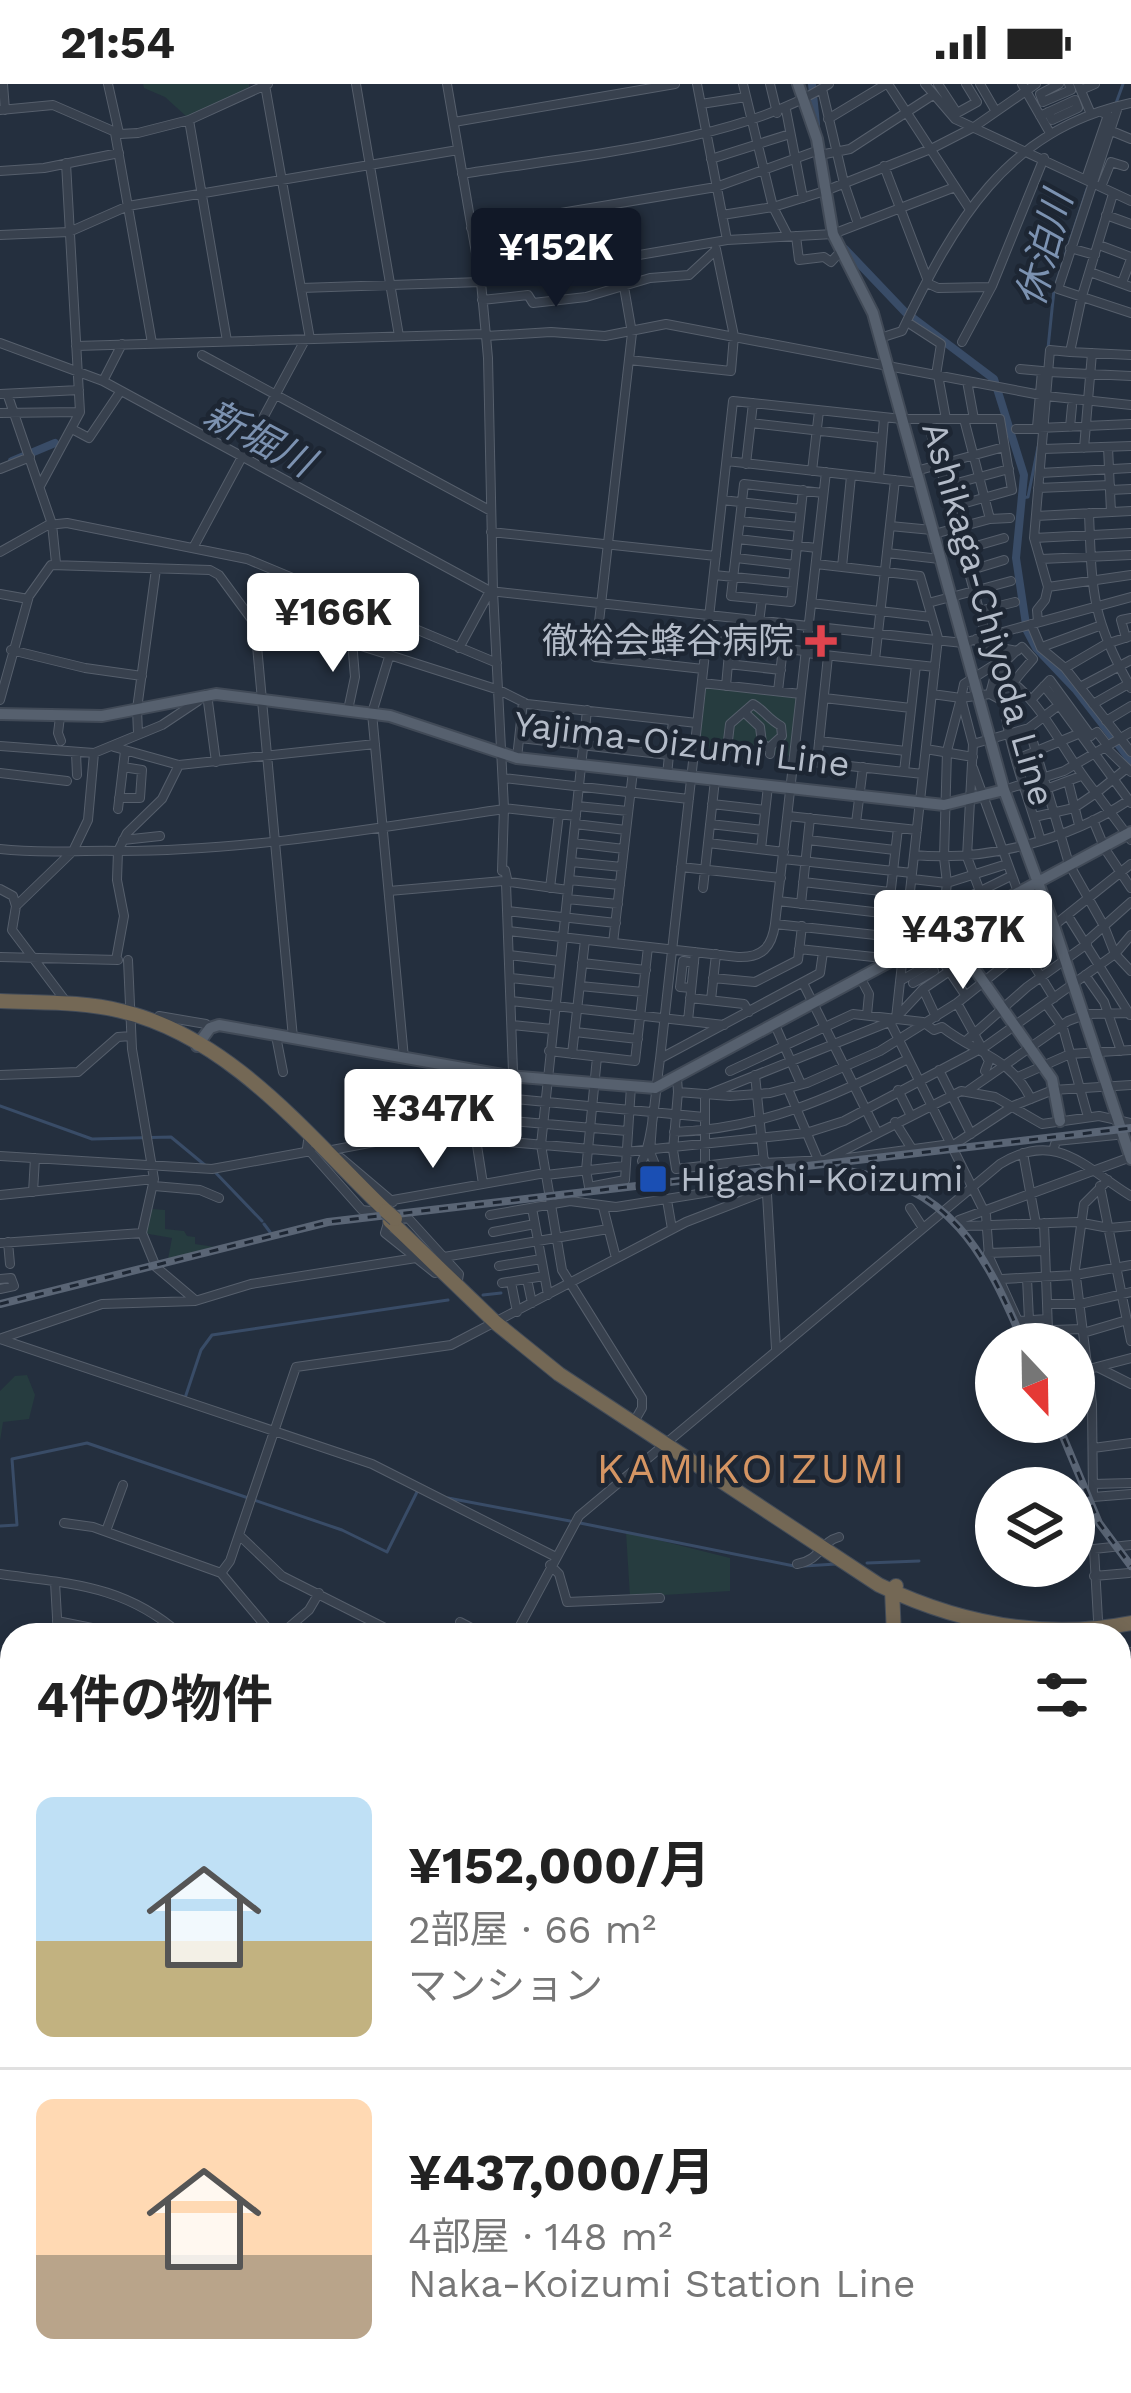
<!DOCTYPE html>
<html lang="ja">
<meta charset="utf-8">
<style>
body{margin:0;font-family:"Work Sans","Noto Sans JP",sans-serif;background:#f6f6f6;color:#222;height:100vh;display:flex;flex-direction:column;font-size:45px;white-space:nowrap}
*{box-sizing:border-box;margin:0}
p{font-size:39px;color:#767676}
.icon{flex:none;width:66px;height:66px;fill:none;stroke:currentColor;stroke-width:2;stroke-linecap:round;stroke-linejoin:round}
.map{position:relative;flex:1;overflow:hidden}
.panel{position:absolute;left:0px;top:1539px;width:1131px;height:771px;display:flex;flex-direction:column;background:#fff;border-radius:36px 36px 0 0;box-shadow:0 6px 18px #0003}
.panel>*{flex:none}
.needle{width:78px;rotate:158deg}
.fabs{position:absolute;left:975px;top:1239px;display:grid;gap:24px}
.fabs a{display:grid;place-items:center;width:120px;height:120px;border-radius:50%;background:#fff;box-shadow:0 6px 18px #0003;font-size:60px}
.price{position:absolute;translate:-50% -102px;padding:0 27px;border-radius:12px;background:#fff;color:#222;font-size:39px;line-height:78px;filter:drop-shadow(0 3px 6px #0008)}
.price::after{content:'';position:absolute;left:50%;top:72px;width:36px;height:27px;margin-left:-18px;background:inherit;clip-path:polygon(0 0,100% 0,50% 100%)}
.price.on{background:#111827;color:#fff}
ul{padding:0;list-style:none}
li{display:flex;align-items:center;gap:36px;height:300px;padding:0 36px}
li+li{border-top:3px solid #e0e0e0}
li span{display:grid;place-items:center;flex:none;width:336px;height:240px;border-radius:18px;color:#555}
li>.icon{margin-inline-start:auto}
span .icon{width:144px;height:144px;fill:#fffc;stroke-width:1}
li b{font-size:51px}
h2{display:flex;justify-content:space-between;align-items:center;height:144px;padding:0 36px;font-size:51px}
.status{display:flex;justify-content:space-between;align-items:center;height:84px;padding:0 60px;background:#fff;direction:ltr}
.status svg{height:33px;fill:currentColor}
.map>svg:first-child{display:block}
.green{fill:#263c3f}
.lines{fill:none;stroke-linecap:round;stroke-linejoin:round}
.stream{stroke:#394c67;stroke-width:3}
.river{stroke:#394c67;stroke-width:8}
.minor-casing{stroke:#565f6c;stroke-width:10}
.major-casing{stroke:#414a57;stroke-width:14}
.highway-casing{stroke:#434c59;stroke-width:16}
.minor{stroke:#38414e;stroke-width:8}
.major{stroke:#56606e;stroke-width:10}
.highway{stroke:#746855;stroke-width:14}
.rail-casing{stroke:#5a6575;stroke-width:8}
.rail{stroke:#1d2633;stroke-width:3;stroke-dasharray:9;stroke-linecap:butt}
.highway-bridge-casing{stroke:#434c59;stroke-width:16;stroke-linecap:butt}
.highway-bridge{stroke:#746855;stroke-width:14}
.health-dot{fill:#e0444e;stroke:#1d2633;stroke-width:4.5}
.transit-dot{fill:#1a4fb4;stroke:#1d2633;stroke-width:4.5}
.labels{text-anchor:middle;dominant-baseline:central;stroke-width:9;stroke-linejoin:round;paint-order:stroke}
.street-label{font-size:36px;fill:#b4bcc9;stroke:#1d2633}
.poi-label{font-size:36px;fill:#b4bcc9;stroke:#1d2633;text-anchor:end}
.water-label{font-size:39px;font-style:italic;fill:#7c92b1;stroke:#1d2633}
.quarter-label{font-size:42px;letter-spacing:3px;fill:#d59563;stroke:#1d2633}
</style>
<div class="status"><b>21:54</b><svg viewBox="0 0 49 12"><path d="M0 12V9h3v3zM5 12V6h3v6zM10 12V3h3v9zM15 12V0h3v12zM26 1h20v11H26zM47 4h2v5h-2z"/></svg></div>
<div class="map">
<svg width="1131" height="2309" viewBox="0 0 1131 2309">
<rect width="100%" height="100%" fill="#242f3e"/>
<path class="green" d="M143 0H249V4L187 33 165 13 144 4Z
M706 603 797 613 792 672 698 664Z
M152 1125 165 1126V1145L184 1147 187 1152 195 1153V1160L215 1163 168 1175 172 1154 143 1149Z
M27 1291 35 1311 29 1335 3 1338 0 1357V1307L15 1292Z
M626 1448 730 1474V1507L630 1513Z"/>
<g class="lines">
<path class="stream" d="M1115 22 1123 0
M1048 264 1054 206 1087 105
M1021 414 1028 413 1038 363
M0 1022 92 1055 171 1053 206 1082
M214 1087 262 1137
M264 1140 270 1148
M483 1211 501 1209
M182 1312 185 1314 201 1266 212 1251 448 1216
M448 1414 570 1437
M580 1439 794 1482
M0 1442 17 1441 12 1375 87 1359 342 1446 387 1468 418 1406
M867 1479 919 1477
M804 1482 836 1480
M1119 1915 1131 1911
M1119 2014 1131 2010
M569 2298 597 2309"/>
<path class="river" d="M812 0 816 40
M845 165 905 228 994 295 1024 391 1016 474 1027 547 1036 564 1076 606 1131 677
M12 377 55 359
M1119 2295 1131 2291
M1071 2309 1110 2298"/>
<g class="minor-casing">
<path id="minor" d="M3 0 5 26
M108 0 119 49
M356 0 399 252
M447 0 481 198 488 274 493 507 504 724 502 787 505 786 508 799
M697 0 727 156
M743 0 773 123 788 152
M770 0 777 29
M888 0 969 124
M925 0 955 35 1131 117
M938 0 957 29 977 18 966 0
M980 0 995 26
M1022 0 1050 49
M1059 0 1040 10 1043 18 1071 6 1069 0
M1078 0 1091 30
M265 1 310 255
M822 5 844 99 858 140
M1081 6 1095 0
M701 20 746 13
M1118 23 1058 205 1131 229
M0 26 53 21 120 50 138 49 189 36 268 0
M786 26 803 114
M1040 32 1075 16 1078 24 1052 36 1048 28
M828 35 886 0
M189 36 227 257
M454 38 675 0
M1109 46 1131 55
M115 49 152 259
M820 71 850 65 933 11
M711 75 790 50
M884 82 928 197
M0 87 44 84 119 69
M462 90C571 72 739 59 829 0
M1086 95 1108 31 1101 28
M1101 103 1111 78 1124 82
M1113 110 1082 212 1070 268 1131 271
M722 131 773 123 825 107 933 64 974 43 1036 0
M1106 131 1131 140
M471 144 716 103 819 66
M0 151 69 148 128 122 458 66
M796 152 799 176 824 173 831 178 841 167
M1099 161 1131 173
M1070 164 1095 171
M619 174 632 249 595 573 703 585
M1090 188 1131 203
M927 199 938 204 990 203
M1122 199 1131 175
M301 204 481 198 727 156 833 150 955 103
M482 216 528 211 533 219 586 213 650 194 689 191 716 166
M907 238 941 260 936 291
M486 252 551 248 605 252 666 240 1046 312 1131 321
M880 254 902 247C954 139 1005 46 1131 19
M962 258 992 202 1044 74
M0 259 103 297 490 507 963 559 1131 513
M76 262 485 250
M1070 268 1050 266 1034 454 1048 503 1131 491
M202 271 491 427
M629 276 731 287 734 252 716 165
M1020 285 1042 287 1037 343
M1049 288 1131 292
M938 291 946 335
M103 297 122 260
M967 297 974 335
M0 310 79 306
M8 312 52 440 56 479
M0 329 80 328
M927 335 974 507 1011 497
M751 339 882 354
M1070 343 1072 322
M72 345 89 354 118 311
M1016 345 1131 340
M1108 363 1111 428
M1084 364 1092 269
M1043 365 1131 362
M727 377 920 399
M746 380 753 319
M0 385 30 373
M812 387 819 327
M916 387 1004 363
M1040 389 1131 384
M879 394 884 334
M40 402 80 328 66 79
M946 402 1009 385
M1038 404 1110 401
M803 406 791 518 731 512 744 400 823 409
M1110 406 1131 405
M722 416 801 425
M1089 429C1092 507 1091 534 1131 604
M1036 432 1131 427
M990 435 1010 434
M740 437 799 443
M890 442 932 446
M491 448 716 472
M934 450 990 435 964 335
M1034 454 1131 449
M738 455 817 464
M193 464 305 256
M962 466 1004 454
M0 468 48 441 67 439 247 475 497 579
M887 469 940 475
M736 474 795 481
M1041 475 1131 471
M816 480 920 492 938 554 896 934
M842 483 851 392
M968 487 1004 476
M714 491 793 499
M0 510 28 515
M811 519 931 533
M928 519 974 507 986 552
M979 527 1015 518
M252 534 296 530 351 545 355 593 348 626
M1038 538 1037 526 1045 516 1048 503
M1031 540 1041 564 1065 584 1131 668
M1126 554 1121 536 1131 534
M976 555 979 560 1017 567 1022 563 1033 575C1023 587 1010 599 1006 615 1000 641 1032 724 1040 754
M710 556 804 567
M355 560 499 606 527 620 697 639
M756 561 762 515
M1042 563 1099 542
M459 564 490 507
M11 566 85 584 142 592
M1016 567 996 587C1043 613 1062 669 1096 709L1127 684
M806 569 935 583
M389 573 372 629 404 974
M875 576 895 396
M728 580 781 586
M1065 584 1106 560 1131 552
M702 599 801 610
M726 602 730 558
M1044 602 1059 621
M1080 603 1131 576
M778 607 783 564
M207 610 216 678
M932 610 961 614 947 667 944 774 947 799 939 872 966 912
M824 614 911 624
M961 614 964 600 994 581 996 587 990 610
M0 616 29 512 51 481 210 486 219 491 255 540 293 954
M1031 616 1050 596 1091 652
M1093 620 1130 599
M587 626 541 1061 562 1186 642 1314V1324L635 1336
M744 628 760 643 762 659 769 665
M60 633 58 649 61 657
M1106 637 1131 622
M1029 644 1069 780 1104 842 1115 870 1131 887
M138 649 137 625 156 485
M1088 653 1097 648 1108 662
M520 654 669 671 667 691
M819 657 906 667
M973 660 961 614 990 610 1005 618
M0 662 94 669 162 641 198 617
M114 663 179 681 375 660
M1106 664 1131 688
M727 665 730 640 753 620C764 626 767 634 781 642L782 652 771 662 770 670
M926 665 973 673
M76 669 77 691
M669 671 673 637
M517 674 523 618
M1017 675 1078 650
M794 676 923 690
M817 678 828 572
M973 684 1018 808
M904 688 916 581
M0 689 67 697
M503 694 689 715
M1068 697 1079 741
M1046 705 1081 692
M1004 706 1064 687 1131 648
M119 714H140L142 686 123 683
M712 720 765 726
M577 722 628 727
M504 724 576 732
M118 725 125 667
M788 732 917 746
M1034 733 1074 724 1096 709 1131 756
M1093 736 1105 765 1131 804
M856 739 863 683
M575 740 626 746
M710 740 763 746
M123 756 160 752
M808 756 895 766
M573 759 624 765
M708 759 784 768
M0 765C40 770 79 766 119 767 248 767 377 744 504 725
M761 765 768 702
M914 771C985 778 1069 756 1129 716
M783 775 912 789
M571 778 622 783
M681 783 781 794
M912 795 947 799 1007 780
M569 796 620 801
M803 798 890 808
M506 799 514 1015 510 1058
M550 804 559 730
M703 804 715 696
M0 805 13 812 16 822
M389 807 503 797 568 806
M567 815 618 820
M778 817 908 832
M801 820 810 734
M908 824 944 829
M944 825 1011 792
M507 827 616 839
M1068 832 1130 931
M775 840 885 852
M508 847 738 873C762 874 772 863 775 840L826 388
M1086 858 1131 818
M613 859 633 687
M799 865 883 874
M1024 865 1054 914
M509 871 560 877
M1017 871 987 826 967 773 973 660 1029 644 1059 621 1131 719
M0 873 118 876
M116 876 124 832 117 796 118 767 127 749 162 715 179 681
M128 876 132 965 154 1095 142 1149 156 1183 194 1215
M582 879 646 886
M885 880 883 874 898 744
M1085 891 1104 918 1121 967
M511 894 557 899
M713 894 755 898 798 876 802 842
M861 895 869 910 867 931
M900 897 940 874
M803 899 877 1048
M913 899 934 887
M580 902 643 908
M691 904 680 903 683 877 694 879
M923 905 936 933
M690 914 744 920 749 928
M711 916 716 870
M511 917 724 941
M67 919 12 846 16 822 73 767 88 736 94 669
M957 919 989 977 985 987
M1046 920 1063 944 1088 1033
M159 932 206 940 210 944
M688 937 695 868
M890 938 986 1131 989 1173 1018 1237 1047 1235
M512 941 552 945
M775 941 801 1000
M575 948 638 955
M276 952 283 988
M967 956 1027 903 1087 860
M549 967 635 977 648 863
M572 970 585 856
M597 973 586 1086 589 1103 625 1096 631 1002
M661 974 820 889 823 868
M939 986 971 1050
M730 987 853 930 923 938 934 946 942 943C976 970 1010 972 1031 1015
M0 991 78 988 118 953 131 952
M755 991 764 1079 825 1076 961 1007 995 1013 1042 1040 1099 1032 1131 1039
M1020 992 1070 970 1131 966
M677 994 678 1008 730 1012 770 1009 807 999 880 967 957 919 1131 780
M788 1005 819 1078
M898 1006 910 1030
M969 1006 1068 937 1087 930 1131 929
M678 1008 673 1066 676 1085 764 1075
M705 1010V1082
M709 1010 894 936 923 905 1045 822
M515 1015 704 1033
M653 1028 650 1068 656 1083 645 1086 642 1077C653 1058 656 1000 660 975L733 317 902 335H1000L1012 406 951 423
M512 1037 627 1047
M895 1038 912 1065
M674 1048C762 1045 831 1014 908 975
M476 1055 483 1100
M308 1057 307 1064 362 1126 377 1128
M952 1062 1013 1022 1053 1006 1131 1001
M332 1066 417 1050 625 1068 806 1049 844 1037 986 962 1115 870 1131 851
M1053 1067 1056 1057 1116 1051
M1023 1069 1036 1140
M0 1072 212 1085 311 1067
M341 1074 393 1118
M833 1076 951 1060
M546 1091 624 1082
M766 1093 776 1265
M1108 1096 1084 1120 1075 1185 1092 1320 1093 1413 1131 1410
M154 1102 200 1106 219 1114
M1100 1102 1131 1257
M33 1108 35 1074
M0 1111 154 1095
M393 1116 545 1089
M667 1116 672 1145
M603 1123 616 1174
M532 1124 548 1211
M910 1124 923 1144
M490 1131 570 1117 616 1123 767 1099
M400 1135 408 1134 459 1190 458 1196
M959 1136 1131 1073
M388 1139 385 1149 435 1189
M1044 1139 1048 1246
M964 1142 1077 1138 1109 1144 1131 1142
M493 1148 535 1140
M8 1158 10 1180
M0 1159 142 1149
M988 1169 1045 1167
M444 1173 608 1145
M499 1182 541 1175
M1027 1194 1029 1236
M0 1195 11 1194 14 1202 0 1205
M527 1195 532 1219
M1002 1195 1075 1191 1131 1181
M511 1198 517 1228
M502 1199 544 1192
M1047 1220H1080L1131 1208
M1023 1247 1082 1245
M1083 1249 1127 1236
M2 1254 102 1220 195 1217 251 1200 416 1174
M0 1255 372 1380 554 1472
M1099 1284 1131 1300
M1074 1289 1131 1274
M1093 1364 1131 1359
M1093 1400 1131 1399
M64 1439 93 1443 221 1489 273 1551
M106 1447 123 1401
M239 1451 282 1492 399 1551
M797 1480C821 1476 820 1458 839 1453
M550 1481 559 1490 567 1518 660 1514
M221 1489 230 1477 296 1283 451 1261 686 1138 769 1106
M0 1490C71 1500 125 1501 181 1551
M1094 1492 1129 1489
M55 1498 58 1551
M1098 1536 1094 1465 1131 1461
M57 1537 127 1551
M460 1538 485 1551
M280 1551 309 1526 319 1509
M515 1551 579 1432 1000 1080C1057 1045 1085 1084 1131 1112
M1119 1569 1131 1568
M0 1646 12 1645
M1119 1647 1131 1648
M1119 1696H1131
M1119 1735 1131 1747
M1119 1801 1129 1844 1124 1853
M0 1860 12 1859
M0 1957 12 1945
M1119 2026 1131 2060
M0 2045 12 2041
M0 2119 12 2123
M0 2195 12 2205
M1119 2224 1131 2220
M6 2251 12 2218
M0 2254 12 2248
M867 2298 872 2309
M297 2309 300 2298
M898 2309 918 2302 920 2298"/>
</g>
<g class="major-casing">
<path id="major" d="M798 0 817 55 833 150 873 229 1004 706 1054 842 1131 1075
M0 630 102 632 216 610 390 632 517 674 944 721 1004 706
M948 847 1052 995 1060 1037
M197 962 210 944 219 941 508 992 655 1004 1131 748"/>
</g>
<g class="highway-casing">
<path id="highway" d="M0 917C40 919 82 917 121 927 231 953 308 1052 386 1127
M390 1137 496 1239 559 1290 879 1501C958 1539 1044 1556 1131 1539
M894 1551 892 1506 896 1502
M1119 1854 1131 1862
M0 1880 12 1875
M1119 1897 1131 1899"/>
</g>
<use href="#minor" class="minor"/>
<use href="#major" class="major"/>
<use href="#highway" class="highway"/>
<g class="rail-casing">
<path id="rail" d="M841 1086C951 1100 985 1168 1024 1260
M0 1220 328 1138 1131 1044
M1057 1338 1099 1439 1131 1482"/>
</g>
<use href="#rail" class="rail"/>
<g class="highway-bridge-casing">
<path id="highway-bridge" d="M386 1127 395 1135"/>
</g>
<use href="#highway-bridge" class="highway-bridge"/>
</g>
<path class="health-dot" d="M815 539h12v12h12v12h-12v12h-12v-12h-12v-12h12z"/>
<rect class="transit-dot" x="638" y="1080" width="30" height="30" rx="6"/>
<g class="labels">
<g class="street-label">
<text transform="translate(988 530) rotate(74)">Ashikaga-Chiyoda Line</text>
<text transform="translate(682 660) rotate(7)">Yajima-Oizumi Line</text>
</g>
<g class="poi-label">
<text x="794" y="557">徹裕会蜂谷病院</text>
<text x="680" y="1095" text-anchor="start">Higashi-Koizumi</text>
</g>
<g class="water-label">
<text transform="translate(1044 165) rotate(-75)">休泊川</text>
<text transform="translate(259 354) rotate(28)">新堀川</text>
</g>
<g class="quarter-label">
<text x="752" y="1384">KAMIKOIZUMI</text>
</g>
</g>
</svg>
<div class="fabs">
<a><svg class="needle" viewBox="-14 -14 28 28"><path d="M0-13l5 13h-10z" fill="#e53935"/><path d="M0 13l5-13h-10z" fill="#767676"/></svg></a>
<a><svg class="icon" aria-label="layers" viewBox="0 0 24 24"><path d="M12 4l9 5-9 5-9-5zM3 14l9 5 9-5"/></svg></a>
</div>
<b class="price on" style="left:556px;top:226px">¥152K</b>
<b class="price" style="left:333px;top:591px">¥166K</b>
<b class="price" style="left:963px;top:908px">¥437K</b>
<b class="price" style="left:433px;top:1087px">¥347K</b>
<section class="panel">
<h2>4件の物件<svg class="icon" aria-label="filters" viewBox="0 0 24 24"><path d="M4 7h16M4 17h16"/><circle cx="9" cy="7" r="2"/><circle cx="15" cy="17" r="2"/></svg></h2>
<ul>
<li><span style="background:linear-gradient(#bfe0f5 60%,#c2b280 0)"><svg class="icon" aria-label="home" viewBox="0 0 24 24"><path d="M3 11l9-7 9 7M6 9v11h12V9"/></svg></span><div><b>¥152,000/月</b><p>2部屋 · 66 m²</p><p>マンション</p></div></li>
<li><span style="background:linear-gradient(#ffd9b3 65%,#b9a48a 0)"><svg class="icon" aria-label="home" viewBox="0 0 24 24"><path d="M3 11l9-7 9 7M6 9v11h12V9"/></svg></span><div><b>¥437,000/月</b><p>4部屋 · 148 m²</p><p>Naka-Koizumi Station Line</p></div></li>
</ul>
</section>
</div>
